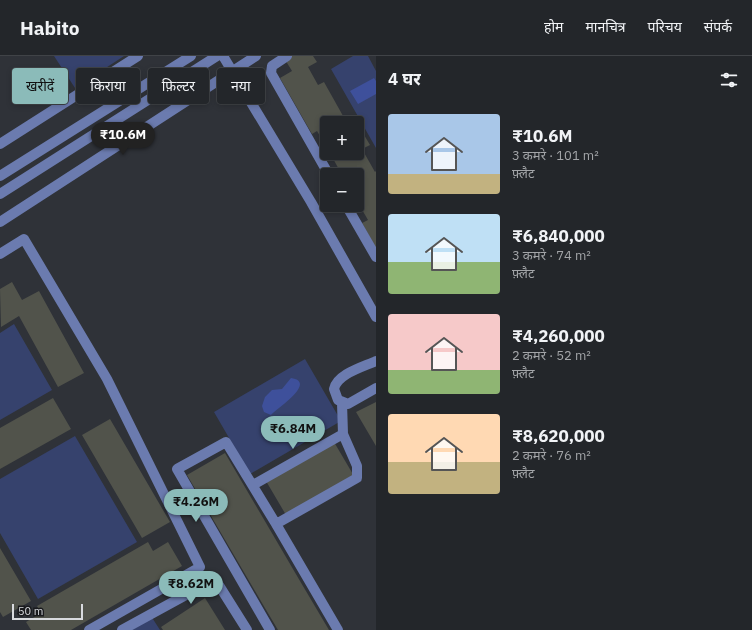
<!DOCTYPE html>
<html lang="hi">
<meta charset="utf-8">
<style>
body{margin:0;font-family:"IBM Plex Sans","Noto Sans Devanagari",sans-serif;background:#2b2e32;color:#f1f3f6;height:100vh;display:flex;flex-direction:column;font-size:15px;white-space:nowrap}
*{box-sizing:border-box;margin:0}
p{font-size:13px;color:#a3a5a8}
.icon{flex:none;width:22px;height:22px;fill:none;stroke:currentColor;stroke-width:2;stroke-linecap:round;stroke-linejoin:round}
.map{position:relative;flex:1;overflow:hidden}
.details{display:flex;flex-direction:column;background:#23262a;width:376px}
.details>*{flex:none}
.top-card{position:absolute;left:12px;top:12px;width:304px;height:36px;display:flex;gap:8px}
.fabs{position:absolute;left:320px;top:60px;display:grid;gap:8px}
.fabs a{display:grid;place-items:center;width:44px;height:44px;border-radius:4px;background:#23262a;box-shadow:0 2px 6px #0003,0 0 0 1px #404347;font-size:20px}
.scale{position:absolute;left:12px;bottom:10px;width:71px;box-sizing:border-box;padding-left:4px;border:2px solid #d8dade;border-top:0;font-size:11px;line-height:14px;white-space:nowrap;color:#d8dade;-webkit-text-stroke:3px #191a1d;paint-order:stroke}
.price{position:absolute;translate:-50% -34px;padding:0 9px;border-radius:14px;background:#8bbbb9;color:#111;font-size:13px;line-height:26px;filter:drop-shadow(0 1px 2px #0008)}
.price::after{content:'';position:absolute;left:50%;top:24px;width:12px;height:9px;margin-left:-6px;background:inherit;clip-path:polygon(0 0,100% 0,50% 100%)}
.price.current{background:#222;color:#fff}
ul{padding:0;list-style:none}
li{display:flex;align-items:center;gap:12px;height:100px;padding:0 12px}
li span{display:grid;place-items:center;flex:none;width:112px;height:80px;border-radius:4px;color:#555}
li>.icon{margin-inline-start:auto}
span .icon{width:48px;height:48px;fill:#fffc;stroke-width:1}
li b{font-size:17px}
h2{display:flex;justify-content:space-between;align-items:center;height:48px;padding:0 12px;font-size:17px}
.tag{padding:0 14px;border-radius:4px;background:#23262a;box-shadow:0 2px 6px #0003,0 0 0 1px #404347;font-size:14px;line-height:36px}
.tag.current{background:#8bbbb9;color:#111}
header{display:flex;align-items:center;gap:24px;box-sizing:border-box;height:56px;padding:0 20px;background:#23262a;border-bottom:1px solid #404347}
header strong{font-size:19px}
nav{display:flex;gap:22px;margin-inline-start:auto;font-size:14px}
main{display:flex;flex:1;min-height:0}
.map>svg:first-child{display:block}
.green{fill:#36426d}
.water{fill:#3e509b}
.building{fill:#51534b}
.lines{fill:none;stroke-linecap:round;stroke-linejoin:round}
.minor{stroke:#6b7baf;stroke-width:10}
</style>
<header>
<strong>Habito</strong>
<nav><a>होम</a><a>मानचित्र</a><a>परिचय</a><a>संपर्क</a></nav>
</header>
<main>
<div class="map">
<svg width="376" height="574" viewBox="0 0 376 574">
<rect width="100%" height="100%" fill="#2f3238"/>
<path class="green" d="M54 0H124L75 32Z
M353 0H368L376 15V92L331 13Z
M14 268 52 334 0 364V277Z
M305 303 341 365 250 418 214 356Z
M75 380 137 486 38 543 0 477V423Z
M151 560 160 574H128Z"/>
<path class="water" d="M374 22 376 25V38L358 48 350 35Z
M291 322C318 326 276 353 271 359L264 356 262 350 265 341 272 334 282 333Z"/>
<path class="building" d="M287 0H313L317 6 308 11 318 29 324 26 347 67H327V92L317 75 312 78 280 22 292 15 284 2Z
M357 67 370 89 362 93 375 116 376 115V192L362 167 368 164 357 145V119H342L330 97H357Z
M12 226 22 244 39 235 84 317 58 331 19 260 1 271 0 233Z
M53 342 71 373 0 413V372Z
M376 346V390L356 356Z
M110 363 170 466 142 482 82 379Z
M334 386 354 420 286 459 266 425Z
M225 397 300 525 329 574H278L262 547 187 419Z
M148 486 153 495 168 486 182 510 71 574H31L26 566 41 557 37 550Z
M0 492 31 545 3 561 0 556Z
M205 542 225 574H163L161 571Z"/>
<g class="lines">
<path class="minor" d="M223 0 311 146 376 261
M287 0 272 10 271 17 329 119
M0 88 138 0
M0 120 191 0
M0 138 217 0
M346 149 376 201
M0 166 256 0
M0 198 24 183 107 323 200 511 89 574
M376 305C363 311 337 318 334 333L338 344 348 348 376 332
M253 429 343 378
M122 574 215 523 247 574
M270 574 177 413 226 386 276 468
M338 574 276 468 357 422V410L343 378 342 347"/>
</g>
</svg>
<div class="fabs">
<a>+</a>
<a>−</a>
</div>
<div class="scale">50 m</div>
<b class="price current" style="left:123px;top:100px">₹10.6M</b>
<b class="price" style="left:293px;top:394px">₹6.84M</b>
<b class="price" style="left:196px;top:467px">₹4.26M</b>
<b class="price" style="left:191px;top:549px">₹8.62M</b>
<div class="top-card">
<a class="tag current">खरीदें</a>
<a class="tag">किराया</a>
<a class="tag">फ़िल्टर</a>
<a class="tag">नया</a>
</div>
</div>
<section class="details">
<h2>4 घर<svg class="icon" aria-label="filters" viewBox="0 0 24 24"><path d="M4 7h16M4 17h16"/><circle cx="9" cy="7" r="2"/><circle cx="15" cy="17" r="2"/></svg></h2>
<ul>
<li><span style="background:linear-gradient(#a9c7e8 75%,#c2b280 0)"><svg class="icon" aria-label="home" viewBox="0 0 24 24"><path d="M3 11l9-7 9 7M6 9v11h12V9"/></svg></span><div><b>₹10.6M</b><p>3 कमरे · 101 m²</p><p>फ़्लैट</p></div></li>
<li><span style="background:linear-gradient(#bfe0f5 60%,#8fb573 0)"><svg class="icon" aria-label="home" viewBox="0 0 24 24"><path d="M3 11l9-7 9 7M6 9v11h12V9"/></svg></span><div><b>₹6,840,000</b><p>3 कमरे · 74 m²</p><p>फ़्लैट</p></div></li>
<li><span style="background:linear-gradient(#f6c9c9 70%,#8fb573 0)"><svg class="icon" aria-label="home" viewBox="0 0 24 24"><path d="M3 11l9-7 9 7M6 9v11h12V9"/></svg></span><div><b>₹4,260,000</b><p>2 कमरे · 52 m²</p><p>फ़्लैट</p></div></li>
<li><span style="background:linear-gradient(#ffd9b3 60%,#c2b280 0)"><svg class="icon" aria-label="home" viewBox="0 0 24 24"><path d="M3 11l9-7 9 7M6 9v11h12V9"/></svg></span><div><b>₹8,620,000</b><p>2 कमरे · 76 m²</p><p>फ़्लैट</p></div></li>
</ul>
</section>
</main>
